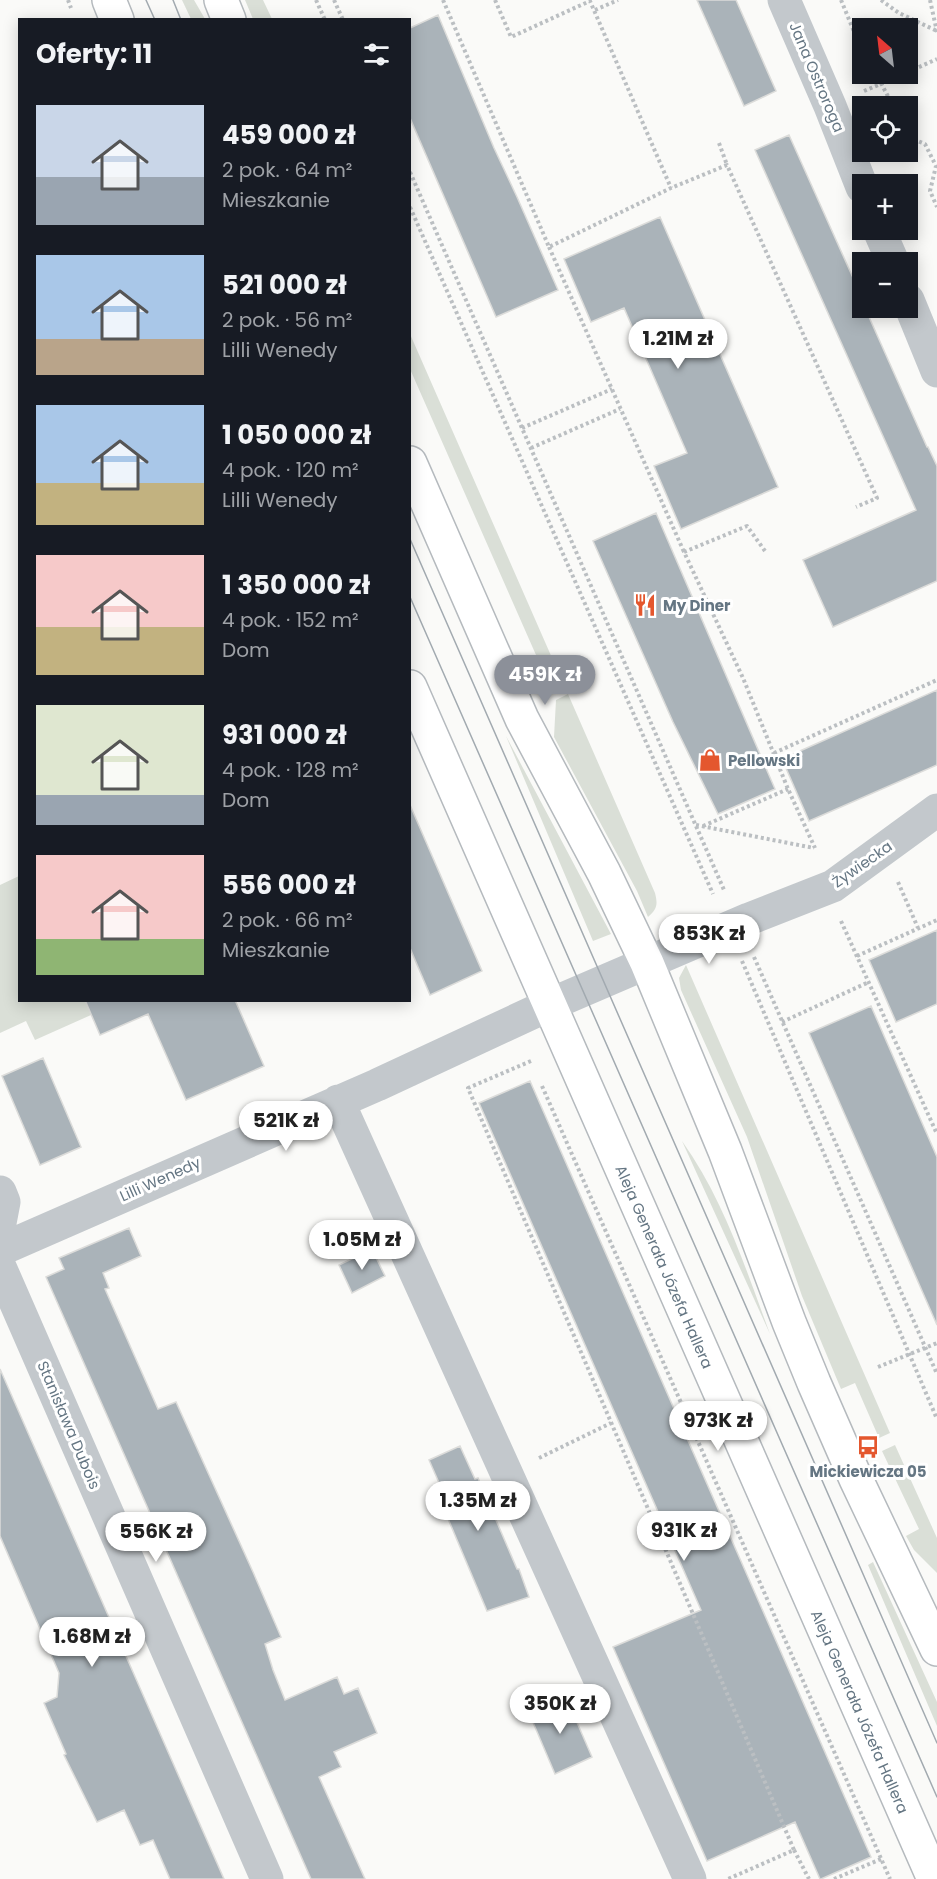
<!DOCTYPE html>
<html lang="pl">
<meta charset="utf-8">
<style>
body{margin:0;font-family:Poppins,sans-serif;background:#242831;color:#f1f3f6;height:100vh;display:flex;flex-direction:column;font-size:22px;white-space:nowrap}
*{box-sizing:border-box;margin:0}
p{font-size:20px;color:#9ea1a6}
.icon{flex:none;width:33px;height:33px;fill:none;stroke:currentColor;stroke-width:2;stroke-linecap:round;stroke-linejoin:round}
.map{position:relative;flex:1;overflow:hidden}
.drawer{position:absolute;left:18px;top:18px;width:393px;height:984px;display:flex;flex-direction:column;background:#171b24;border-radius:0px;box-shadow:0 3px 15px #0003}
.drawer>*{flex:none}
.needle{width:39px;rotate:332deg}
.tools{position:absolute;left:852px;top:18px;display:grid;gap:12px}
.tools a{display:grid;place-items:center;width:66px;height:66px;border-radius:0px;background:#171b24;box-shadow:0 3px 15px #0003;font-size:30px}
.price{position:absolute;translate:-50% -51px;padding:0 14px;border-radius:21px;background:#fff;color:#222;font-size:20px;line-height:39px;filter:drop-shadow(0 2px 3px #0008)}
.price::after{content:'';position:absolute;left:50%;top:36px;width:18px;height:14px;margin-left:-9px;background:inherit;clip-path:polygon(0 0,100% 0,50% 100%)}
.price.on{background:#8c9099;color:#fff}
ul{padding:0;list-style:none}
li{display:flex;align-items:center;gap:18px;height:150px;padding:0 18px}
li span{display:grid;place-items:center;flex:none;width:168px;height:120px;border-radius:0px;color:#555}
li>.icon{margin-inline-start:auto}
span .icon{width:72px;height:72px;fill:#fffc;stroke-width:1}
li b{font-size:26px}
h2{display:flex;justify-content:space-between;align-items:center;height:72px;padding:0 18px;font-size:26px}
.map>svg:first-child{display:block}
.green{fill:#dadfd7}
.building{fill:#aab3b9;stroke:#dcdcda;stroke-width:1.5}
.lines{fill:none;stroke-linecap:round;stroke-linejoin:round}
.major-casing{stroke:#b5babe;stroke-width:36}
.path{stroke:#bbbfc2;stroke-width:4;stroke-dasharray:3 3;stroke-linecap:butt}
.minor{stroke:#c3c8cc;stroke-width:33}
.major{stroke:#fff;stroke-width:33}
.tram{stroke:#a2aab0;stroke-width:1.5}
.labels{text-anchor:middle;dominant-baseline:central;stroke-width:6;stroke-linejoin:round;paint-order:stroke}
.street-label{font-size:15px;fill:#657683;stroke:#fff}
.poi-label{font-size:15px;font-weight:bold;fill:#657683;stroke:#fff;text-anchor:start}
</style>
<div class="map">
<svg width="937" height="1879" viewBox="0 0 937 1879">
<rect width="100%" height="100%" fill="#fafaf8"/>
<path class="green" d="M182 0H194L205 19H191Z
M245 0H263L272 19H253Z
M410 334 563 683 551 689 410 369Z
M568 694 655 893C658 905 657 909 648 917L637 891 554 737 556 700Z
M506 736 611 934 593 941Z
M19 876 20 1000 85 1001 91 1015 35 1040 26 1021 0 1033V885Z
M686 965 890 1433 879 1438 855 1383 841 1389 802 1296 747 1137 681 990 679 978Z
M682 1141C724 1200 745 1267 770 1334Z
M895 1445 937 1538V1573L914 1550 906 1536 919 1529 882 1451Z
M873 1562 937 1702V1726L868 1565Z"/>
<path class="building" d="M697 0H736L776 91 744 106Z
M438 15 494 148 517 197 558 290 496 317 410 118V28Z
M789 135 854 280 862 302V308H865L927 447H928L937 466V581L833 627 803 560 916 510 755 150Z
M660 217 778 487 681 529 654 466 687 453 624 308 591 322 564 259Z
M656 513 775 789 718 814 673 722 593 541Z
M937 690V765L809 821 782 759Z
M410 805 482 971 430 995 410 948Z
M937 930V1004L896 1022 869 960Z
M85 1000H235L264 1066 186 1100 148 1014 100 1035Z
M871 1006 937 1157V1325L809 1033Z
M43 1058 81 1147 40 1165 2 1076Z
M530 1081 871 1857 821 1879H820L795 1822 707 1861 613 1647 701 1610 479 1103Z
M129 1228 141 1256 103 1273 109 1288 105 1289 158 1409 176 1402 253 1572 281 1637 265 1644 273 1670 285 1700 337 1677 344 1694 358 1688 377 1733 334 1752 341 1767 319 1777 365 1879H311L46 1277 64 1269 59 1258Z
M372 1249 385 1276 352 1293 339 1265Z
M0 1369 158 1729 224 1879H170L153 1840 140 1845 124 1810 97 1822 64 1755 66 1754 44 1703 57 1697 59 1673 0 1536Z
M460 1446 475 1479 478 1478 517 1569H519L529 1597 487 1611 438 1495 443 1492 429 1460Z
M566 1697 592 1757 555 1774 529 1713Z"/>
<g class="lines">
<g class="major-casing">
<g id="major">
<path d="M109 0 117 20"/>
<path d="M221 0 229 20"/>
<path d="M410 463 522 719 604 873 647 963 725 1151 789 1322 814 1383 856 1479 937 1649"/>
<path id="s1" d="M410 687 934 1879"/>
</g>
</g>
<path class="path" d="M68 0 71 8
M316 0 325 20
M334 0 343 20
M443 0 549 247 671 188 727 165 877 498 856 507
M495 0 511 37 590 1 671 188
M841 0 862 51
M881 0 899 13 937 31
M930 0 937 32
M595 10 618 0
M908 72 937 59
M872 74 877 85
M881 83 893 106
M864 91 904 74
M908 137 925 144 936 166 930 191 937 207
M719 143 727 165
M410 172 724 890
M410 207 713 894
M549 247 684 552
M522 428 612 389
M531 448 620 409
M765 551 747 526 684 552 743 678 788 789 815 848
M774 753 937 680
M696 825 814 848
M703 826 788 789
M898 882 918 928
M841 921 937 1134
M857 956 937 920
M754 957 937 1374
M742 961 937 1419
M782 1022 869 982
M531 1061 468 1088 794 1850 728 1879
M542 1086 890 1879
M878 1367 937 1343
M539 1458 611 1423
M794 1850 809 1879
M834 1879 881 1859"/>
<path class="minor" d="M784 0 830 106 862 187
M879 230 893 262
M908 300 937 371
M338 1101 690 1879
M0 1192 4 1202 0 1223
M0 1250 377 1085 549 1005 749 919 833 886 937 810
M0 1267 267 1879"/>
<use href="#major" class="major"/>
<path class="tram" d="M146 0 155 20
M173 0 181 20
M410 539 937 1743
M410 597 937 1797"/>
</g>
<defs>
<g id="restaurant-bare" transform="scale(1.8)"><path d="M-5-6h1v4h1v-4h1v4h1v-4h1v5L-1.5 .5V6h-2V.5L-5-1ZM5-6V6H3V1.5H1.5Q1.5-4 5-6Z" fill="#e4572e" stroke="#fff" stroke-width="2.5" paint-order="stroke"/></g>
<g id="shop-bare" transform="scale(1.8)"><path d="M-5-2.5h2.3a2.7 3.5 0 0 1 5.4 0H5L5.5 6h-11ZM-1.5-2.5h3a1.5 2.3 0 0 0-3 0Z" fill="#e4572e" stroke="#fff" stroke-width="2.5" paint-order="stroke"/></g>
<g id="bus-bare" transform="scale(1.8)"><path d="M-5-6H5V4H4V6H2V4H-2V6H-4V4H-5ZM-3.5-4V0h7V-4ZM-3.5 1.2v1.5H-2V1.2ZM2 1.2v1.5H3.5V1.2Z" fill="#e4572e" stroke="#fff" stroke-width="2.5" paint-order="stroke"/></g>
</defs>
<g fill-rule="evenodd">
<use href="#restaurant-bare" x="645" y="605"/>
<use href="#shop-bare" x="710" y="760"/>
<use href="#bus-bare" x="868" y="1447"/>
</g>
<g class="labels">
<g class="street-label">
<text transform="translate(817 77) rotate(67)">Jana Ostroroga</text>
<text transform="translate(862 864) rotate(-35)">Żywiecka</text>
<text transform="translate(160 1179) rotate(-24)">Lilli Wenedy</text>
<text stroke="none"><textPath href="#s1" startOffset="633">Aleja Generała Józefa Hallera</textPath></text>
<text transform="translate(69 1425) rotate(67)">Stanisława Dubois</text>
<text stroke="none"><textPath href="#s1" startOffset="1119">Aleja Generała Józefa Hallera</textPath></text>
</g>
<g class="poi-label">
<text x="663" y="605">My Diner</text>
<text x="728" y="760">Pellowski</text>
<text x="868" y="1471" text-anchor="middle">Mickiewicza 05</text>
</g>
</g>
</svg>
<div class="tools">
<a><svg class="needle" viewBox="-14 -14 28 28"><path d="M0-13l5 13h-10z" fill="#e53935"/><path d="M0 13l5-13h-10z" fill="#9ea1a6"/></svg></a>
<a><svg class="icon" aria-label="locate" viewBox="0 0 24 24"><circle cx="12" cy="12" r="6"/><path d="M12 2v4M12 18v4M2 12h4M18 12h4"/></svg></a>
<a>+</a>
<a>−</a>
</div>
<b class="price" style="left:678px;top:370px">1.21M zł</b>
<b class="price on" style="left:545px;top:706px">459K zł</b>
<b class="price" style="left:709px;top:965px">853K zł</b>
<b class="price" style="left:286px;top:1152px">521K zł</b>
<b class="price" style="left:362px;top:1271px">1.05M zł</b>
<b class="price" style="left:718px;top:1452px">973K zł</b>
<b class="price" style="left:478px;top:1532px">1.35M zł</b>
<b class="price" style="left:684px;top:1562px">931K zł</b>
<b class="price" style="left:156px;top:1563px">556K zł</b>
<b class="price" style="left:92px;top:1668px">1.68M zł</b>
<b class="price" style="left:560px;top:1735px">350K zł</b>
<section class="drawer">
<h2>Oferty: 11<svg class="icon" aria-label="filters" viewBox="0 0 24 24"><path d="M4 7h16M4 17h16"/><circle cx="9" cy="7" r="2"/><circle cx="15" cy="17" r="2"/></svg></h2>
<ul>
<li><span style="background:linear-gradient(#c9d6e8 60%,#9aa5b1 0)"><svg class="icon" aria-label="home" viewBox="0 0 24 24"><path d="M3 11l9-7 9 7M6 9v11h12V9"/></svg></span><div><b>459 000 zł</b><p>2 pok. · 64 m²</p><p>Mieszkanie</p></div></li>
<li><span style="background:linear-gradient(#a9c7e8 70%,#b9a48a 0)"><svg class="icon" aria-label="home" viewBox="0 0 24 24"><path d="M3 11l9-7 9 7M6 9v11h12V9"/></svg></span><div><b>521 000 zł</b><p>2 pok. · 56 m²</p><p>Lilli Wenedy</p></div></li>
<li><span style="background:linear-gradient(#a9c7e8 65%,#c2b280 0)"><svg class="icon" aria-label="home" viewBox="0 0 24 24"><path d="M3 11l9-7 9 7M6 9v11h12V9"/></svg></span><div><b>1 050 000 zł</b><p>4 pok. · 120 m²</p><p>Lilli Wenedy</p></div></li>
<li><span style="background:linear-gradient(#f6c9c9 60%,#c2b280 0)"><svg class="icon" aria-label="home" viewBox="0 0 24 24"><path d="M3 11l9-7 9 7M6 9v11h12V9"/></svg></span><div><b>1 350 000 zł</b><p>4 pok. · 152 m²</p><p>Dom</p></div></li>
<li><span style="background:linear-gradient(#dfe7d0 75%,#9aa5b1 0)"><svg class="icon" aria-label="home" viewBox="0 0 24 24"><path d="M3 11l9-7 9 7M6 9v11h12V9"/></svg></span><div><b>931 000 zł</b><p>4 pok. · 128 m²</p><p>Dom</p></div></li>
<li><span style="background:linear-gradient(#f6c9c9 70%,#8fb573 0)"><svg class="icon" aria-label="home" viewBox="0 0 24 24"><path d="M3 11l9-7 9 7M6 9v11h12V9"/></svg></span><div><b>556 000 zł</b><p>2 pok. · 66 m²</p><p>Mieszkanie</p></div></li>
</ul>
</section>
</div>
